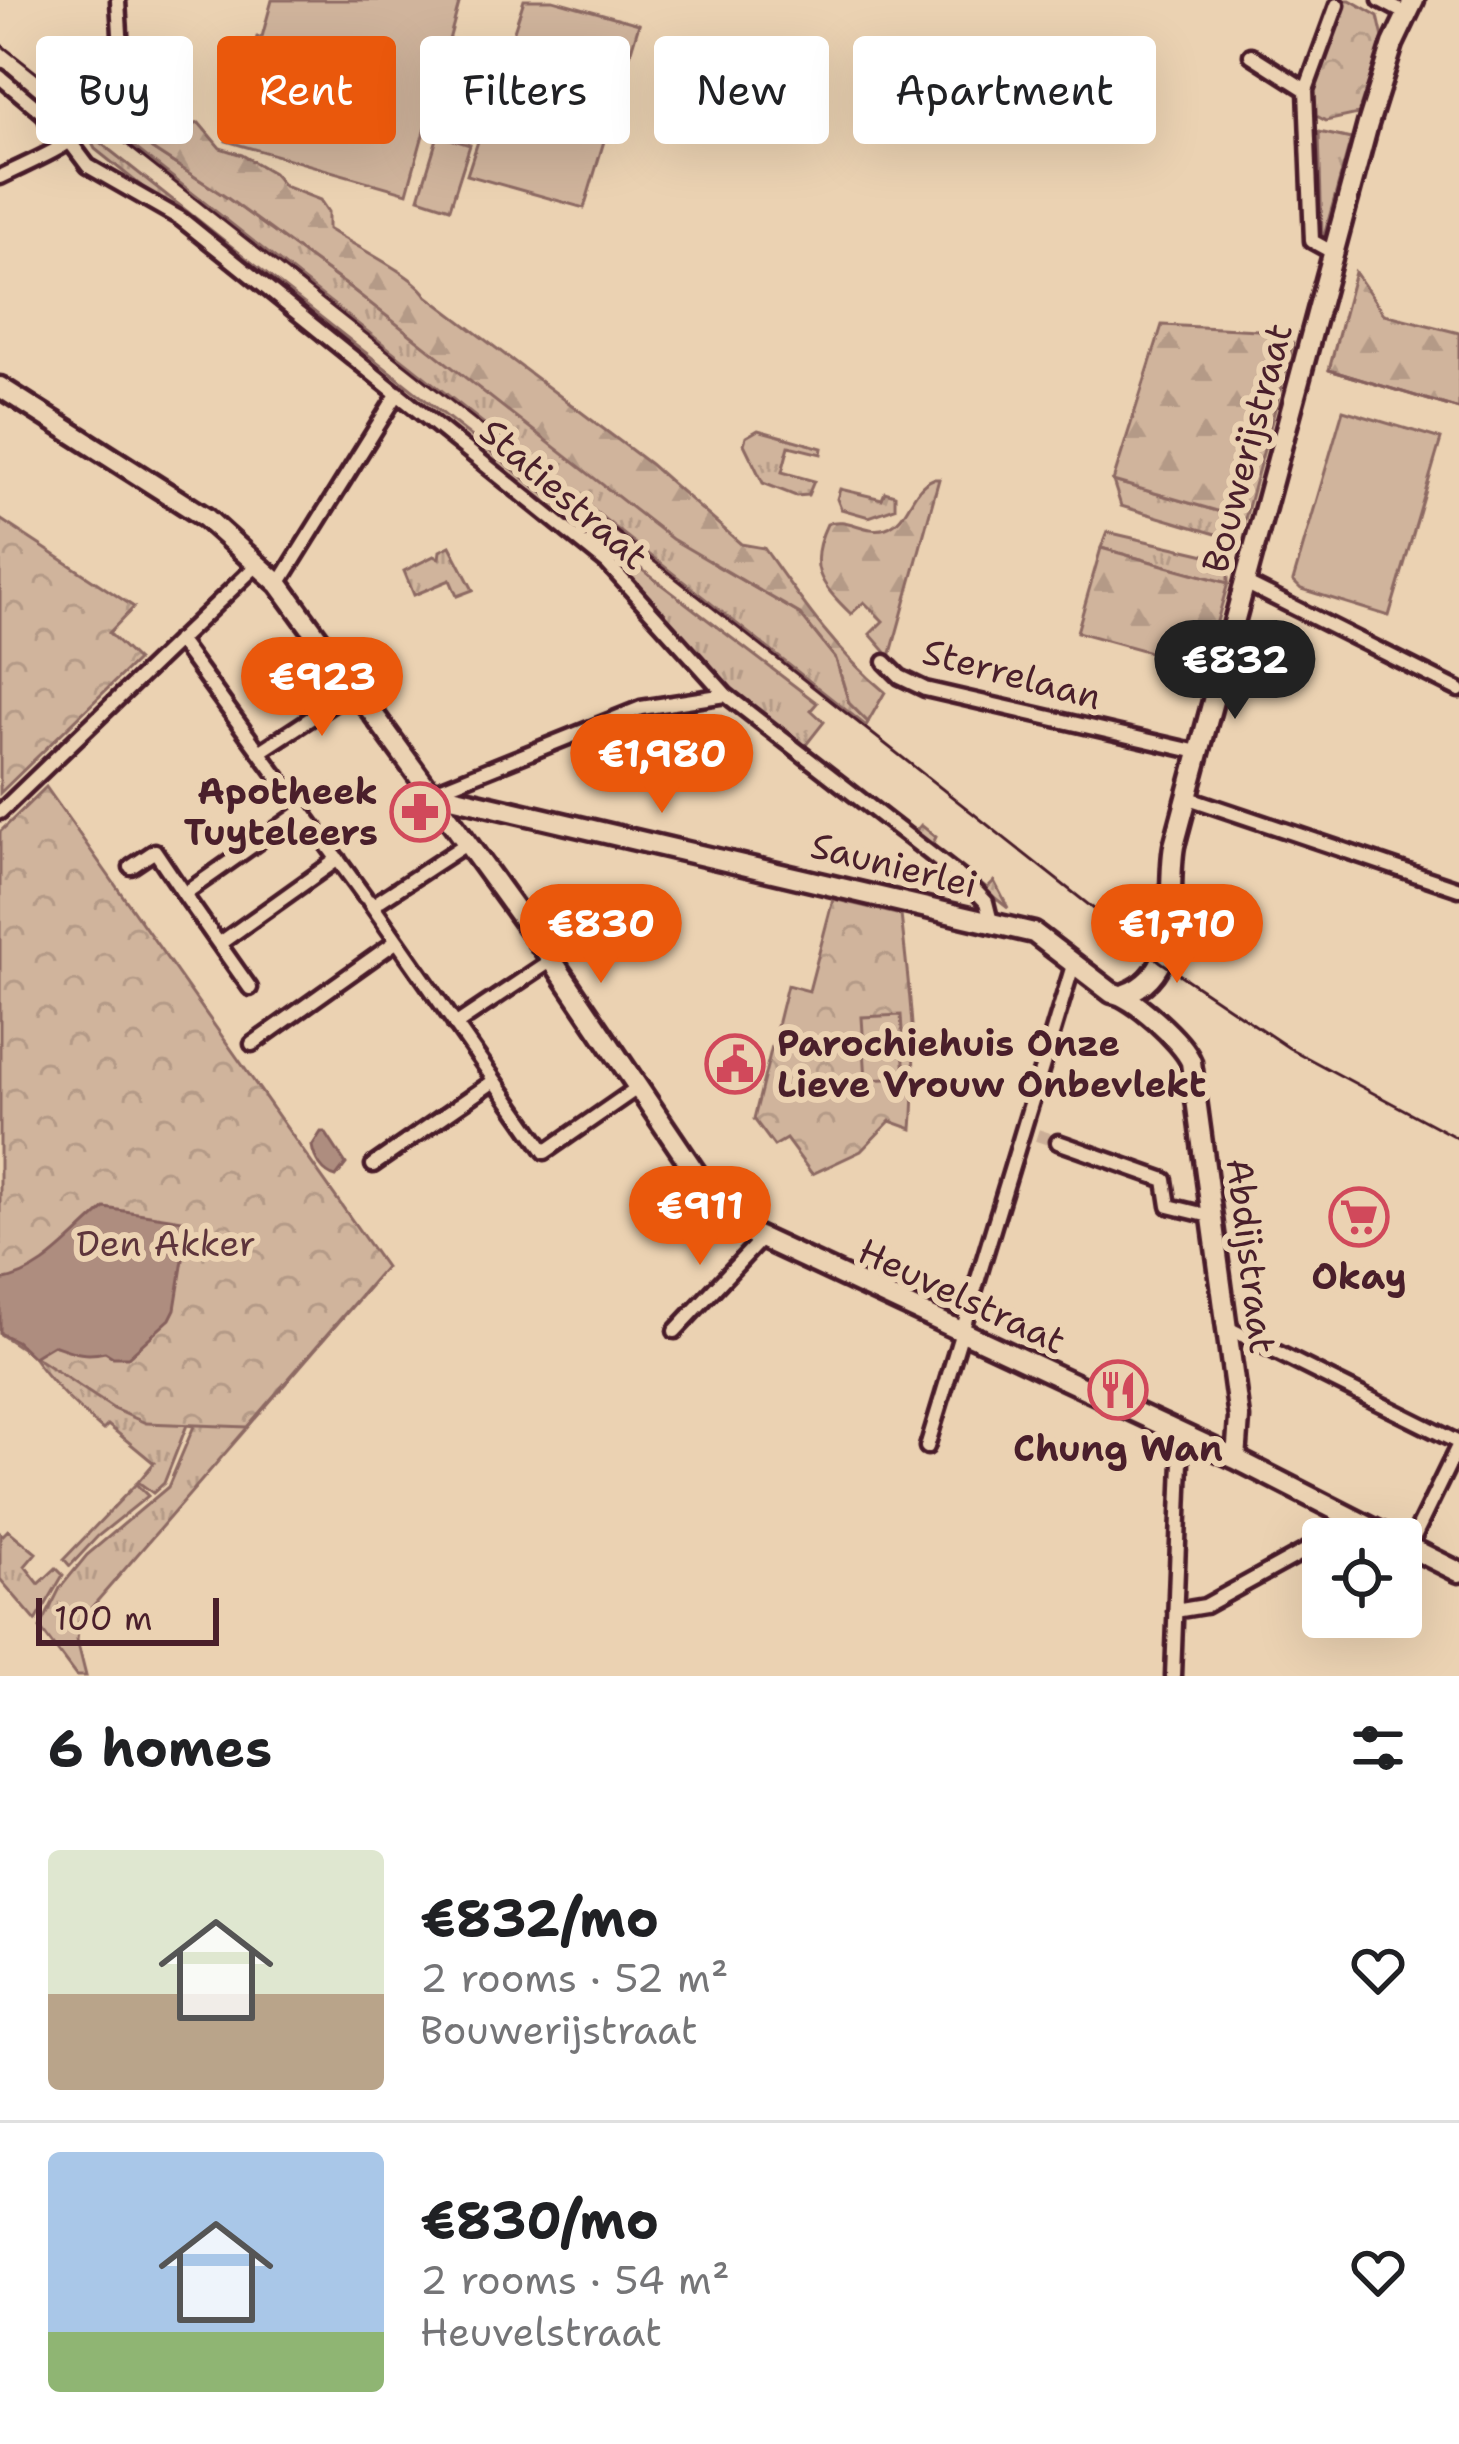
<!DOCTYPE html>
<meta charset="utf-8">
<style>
body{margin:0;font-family:"Shantell Sans",sans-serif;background:#f6f6f6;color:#202124;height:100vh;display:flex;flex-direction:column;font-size:45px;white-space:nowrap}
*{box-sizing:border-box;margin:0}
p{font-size:39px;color:#757577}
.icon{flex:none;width:66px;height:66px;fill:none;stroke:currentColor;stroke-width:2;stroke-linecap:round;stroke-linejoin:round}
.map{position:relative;height:1676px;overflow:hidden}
.panel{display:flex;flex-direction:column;background:#fff;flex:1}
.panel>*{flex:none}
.guide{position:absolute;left:36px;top:36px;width:1389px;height:108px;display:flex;gap:24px}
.tools{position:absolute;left:1302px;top:1518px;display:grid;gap:24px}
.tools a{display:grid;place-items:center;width:120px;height:120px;border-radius:12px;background:#fff;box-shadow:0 12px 48px #0002;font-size:60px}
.scale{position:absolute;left:36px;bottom:30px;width:183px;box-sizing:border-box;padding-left:12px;border:6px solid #4a1f2b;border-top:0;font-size:33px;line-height:42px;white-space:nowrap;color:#4a1f2b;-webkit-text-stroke:9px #ebd2b2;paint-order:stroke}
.price{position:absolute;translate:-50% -102px;padding:0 27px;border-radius:42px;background:#ea580c;color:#fff;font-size:39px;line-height:78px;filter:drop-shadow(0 3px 6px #0008)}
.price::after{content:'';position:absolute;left:50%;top:72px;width:36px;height:27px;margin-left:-18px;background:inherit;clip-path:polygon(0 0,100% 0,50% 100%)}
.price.on{background:#222;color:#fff}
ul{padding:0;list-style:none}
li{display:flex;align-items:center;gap:36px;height:300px;padding:0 48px}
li+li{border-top:3px solid #e0e0e0}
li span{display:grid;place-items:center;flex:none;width:336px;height:240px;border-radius:12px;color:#555}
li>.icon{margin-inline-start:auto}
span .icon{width:144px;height:144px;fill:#fffc;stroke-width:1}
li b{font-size:51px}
h2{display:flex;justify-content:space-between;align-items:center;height:144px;padding:0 48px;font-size:51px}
.tag{padding:0 42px;border-radius:12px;background:#fff;box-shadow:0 12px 48px #0002;font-size:42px;line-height:108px}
.tag.on{background:#ea580c;color:#fff}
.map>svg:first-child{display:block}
.grass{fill:url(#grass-tufts);stroke:#8d6a64;stroke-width:3}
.forest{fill:url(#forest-firs);stroke:#8d6a64;stroke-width:3}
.park{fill:url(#park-crowns);stroke:#8d6a64;stroke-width:3}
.pitch{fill:#d0b49c;stroke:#8d6a64;stroke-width:3}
.water{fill:#ae8d7f;stroke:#86615d;stroke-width:3}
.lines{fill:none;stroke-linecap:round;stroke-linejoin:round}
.stream{stroke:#86615d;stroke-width:3}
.street-tunnel{stroke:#cbae97;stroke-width:12;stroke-dasharray:12 6;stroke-linecap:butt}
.street-casing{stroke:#4a1f2b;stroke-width:21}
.secondary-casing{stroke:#4a1f2b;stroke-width:27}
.street{stroke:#ebd2b2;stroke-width:12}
.secondary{stroke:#ebd2b2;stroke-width:18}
.rail{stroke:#4a1f2b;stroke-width:3}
.labels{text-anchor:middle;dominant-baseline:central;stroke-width:12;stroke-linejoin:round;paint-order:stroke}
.street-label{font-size:36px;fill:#4a1f2b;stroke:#ebd2b2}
.poi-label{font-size:36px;font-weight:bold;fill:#4a1f2b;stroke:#ebd2b2}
.park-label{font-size:36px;fill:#5e353c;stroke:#ebd2b2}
</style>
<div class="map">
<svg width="1459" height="1676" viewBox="0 0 1459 1676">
<defs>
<pattern id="grass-tufts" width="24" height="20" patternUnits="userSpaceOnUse" patternTransform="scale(3)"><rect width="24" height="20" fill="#d0b49c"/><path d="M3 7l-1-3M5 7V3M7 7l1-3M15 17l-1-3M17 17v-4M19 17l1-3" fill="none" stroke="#b49a87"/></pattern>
<pattern id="forest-firs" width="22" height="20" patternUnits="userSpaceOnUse" patternTransform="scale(3)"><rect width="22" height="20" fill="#d0b49c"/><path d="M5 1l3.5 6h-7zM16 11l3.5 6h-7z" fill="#b49a87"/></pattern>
<pattern id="park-crowns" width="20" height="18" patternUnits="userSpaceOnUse" patternTransform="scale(3)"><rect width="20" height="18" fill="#d0b49c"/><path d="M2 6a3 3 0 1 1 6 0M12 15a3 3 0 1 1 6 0" fill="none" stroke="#b49a87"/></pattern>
</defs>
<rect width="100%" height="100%" fill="#ebd2b2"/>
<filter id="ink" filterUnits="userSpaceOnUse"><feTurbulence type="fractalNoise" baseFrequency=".00833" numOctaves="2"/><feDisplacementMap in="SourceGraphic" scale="24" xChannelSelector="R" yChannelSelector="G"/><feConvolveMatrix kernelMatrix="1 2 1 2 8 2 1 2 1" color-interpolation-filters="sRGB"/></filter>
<g filter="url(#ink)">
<path class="grass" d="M112 114 152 149 226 197 352 289 717 566 800 614 836 659 849 703 868 722 866 726 105 124Z
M1319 132 1351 139 1324 236 1322 234Z
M97 140 586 527 817 703 811 710 824 722 805 746 915 832 921 825 936 837 932 845 987 888 994 881 1008 908 732 693 612 563 95 149 92 143Z
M758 430 822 448 821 454 789 446 782 472 814 481 808 495 796 496 763 483 744 444 746 437Z
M1113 481 1245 519 1242 529 1219 535 1121 506Z
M840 489 882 499 885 492 895 495V508L869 517 841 509 837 499Z
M1107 532 1210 556 1228 568V583L1101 548Z
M450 546 473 590 457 596 450 580 414 595 404 571 434 556 439 558 440 551Z
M369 1287 79 1622 77 1640 86 1676H76L40 1628 60 1588 87 1555 168 1487 194 1426 187 1425 164 1483 153 1493 138 1482 154 1463 108 1425 103 1430C76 1407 53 1386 33 1357Z
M136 1484 148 1496 98 1536 70 1566 64 1559Z
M8 1530 36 1553 25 1566 39 1584 56 1568 63 1575 36 1621 0 1579V1533L3 1535Z"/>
<path class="forest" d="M133 102 162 112 169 107 190 126 199 123 220 148 242 155 273 173 284 186 320 200 328 212V229C353 245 415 275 427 296L650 464 741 544 764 548C800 599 836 652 885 692L868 722 849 703 836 659 800 614 672 539 352 289 226 197 152 149 130 108Z
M1355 272 1384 314 1459 333V409L1329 370Z
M1162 325 1258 330 1293 343 1245 519 1113 481Z
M933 479H939L890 657 870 634 883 621 864 602 851 614C819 583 807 566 827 524 847 515 865 535 886 528 911 519 909 489 933 479Z
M1101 548 1228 583 1204 667 1077 632Z"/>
<path class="park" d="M1337 0H1350L1378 16 1383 38 1358 114 1326 121 1313 114 1314 81Z
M0 519 134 607 109 633 137 660 0 793Z
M46 787 385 1267 247 1427 146 1423 114 1409 0 1334V832Z
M833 899 901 915C909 986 918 1057 912 1129L890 1121 861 1151 812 1174 786 1139 774 1146 754 1119 787 985 809 991Z"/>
<path class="pitch" d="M272 0H460L407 193 226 141 257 37H262Z
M524 0H553L639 24 584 208 467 175Z
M438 135 470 145 450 208 419 198Z
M1343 410 1441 439 1389 616 1301 589 1293 581Z
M901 1015 905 1078 866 1080 862 1017Z"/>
<path class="water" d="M321 1132H325L346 1164 336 1177C323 1174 314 1159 312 1146Z
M105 1208 183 1220 188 1229 175 1309 170 1319 128 1357H113L105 1352C84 1357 73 1352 53 1345L33 1357 16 1341 0 1333V1281C44 1274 72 1235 105 1208Z"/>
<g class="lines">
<path class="stream" d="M1329 370 1459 409"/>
<path class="street-tunnel" d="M1037 1135 1058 1142"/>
<g class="street-casing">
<path id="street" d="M1380 0 1406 14
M1251 55 1306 90
M0 77 44 114 59 146
M70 142 88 166 181 219 607 563 726 695 968 883 986 902 991 922
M0 177C46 154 108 134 118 76 123 52 119 25 118 0
M1332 252 1312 241 1306 90 1337 5
M1245 583 1459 690
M279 584 398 393
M178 640 365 897
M885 662 900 677 925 689 1198 752
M261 751 357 688
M432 792 641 708 726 695
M1186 797 1459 889
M302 811 184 894 219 944 338 859
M0 812 258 564
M131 867 155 851 184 894
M369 901 545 1152 637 1088
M373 905 466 844
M219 944 250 988
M455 1025 552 960
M252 1044 397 941
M1058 1142 1165 1180 1169 1206 1214 1217
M373 1165 494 1081
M1226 1327 1459 1443
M675 1331 761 1239
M927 1447 1074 962
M1327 1539 1351 1517
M1409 1547 1459 1444
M1175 1611 1205 1606 1323 1541
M1173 1676 1182 1435"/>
</g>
<g class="secondary-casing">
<path id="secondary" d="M0 387 206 518 279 584 552 960 708 1191 744 1230 1236 1459 1393 1539
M430 792 1034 933 1112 993C1132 995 1183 1042 1191 1062L1239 1418 1236 1459
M1125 994C1186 972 1165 896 1174 846L1368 124 1393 44 1414 0
M1401 1543 1459 1572"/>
</g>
<use href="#street" class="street"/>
<use href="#secondary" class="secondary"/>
<path class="rail" d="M0 44 1161 962 1289 1048 1459 1139"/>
</g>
</g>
<defs>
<g id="pharmacy-ring" transform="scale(3)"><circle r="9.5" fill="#ebd2b2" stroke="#d1495b" stroke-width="1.5"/><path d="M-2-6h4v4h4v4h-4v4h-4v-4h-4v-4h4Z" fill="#d1495b"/></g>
<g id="civic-ring" transform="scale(3)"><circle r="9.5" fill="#ebd2b2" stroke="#d1495b" stroke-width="1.5"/><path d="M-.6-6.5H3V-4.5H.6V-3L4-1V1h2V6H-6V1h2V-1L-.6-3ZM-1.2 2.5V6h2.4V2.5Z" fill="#d1495b"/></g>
<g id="supermarket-ring" transform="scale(3)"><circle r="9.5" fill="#ebd2b2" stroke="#d1495b" stroke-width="1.5"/><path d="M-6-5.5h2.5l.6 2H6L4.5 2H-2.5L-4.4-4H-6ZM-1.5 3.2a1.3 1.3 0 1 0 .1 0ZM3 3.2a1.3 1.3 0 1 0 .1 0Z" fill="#d1495b"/></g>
<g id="restaurant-ring" transform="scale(3)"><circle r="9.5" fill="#ebd2b2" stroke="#d1495b" stroke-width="1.5"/><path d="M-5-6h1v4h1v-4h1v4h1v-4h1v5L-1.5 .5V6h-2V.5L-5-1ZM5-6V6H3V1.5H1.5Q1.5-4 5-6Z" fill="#d1495b"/></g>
</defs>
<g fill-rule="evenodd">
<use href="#pharmacy-ring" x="420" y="812"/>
<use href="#civic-ring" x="735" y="1064"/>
<use href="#supermarket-ring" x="1359" y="1217"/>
<use href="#restaurant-ring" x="1118" y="1390"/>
</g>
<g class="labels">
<g class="street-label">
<text transform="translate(1247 448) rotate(-75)">Bouwerijstraat</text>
<text transform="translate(564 494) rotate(41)">Statiestraat</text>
<text transform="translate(1012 674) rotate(15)">Sterrelaan</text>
<text transform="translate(894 865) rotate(14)">Saunierlei</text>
<text transform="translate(1251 1256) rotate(83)">Abdijstraat</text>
<text transform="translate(962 1296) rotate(25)">Heuvelstraat</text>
</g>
<g class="poi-label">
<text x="378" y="791" text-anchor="end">Apotheek<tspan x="378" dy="41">Tuyteleers</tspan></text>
<text x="777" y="1043" text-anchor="start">Parochiehuis Onze<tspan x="777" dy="41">Lieve Vrouw Onbevlekt</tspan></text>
<text x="1359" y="1276">Okay</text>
<text x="1118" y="1448">Chung Wan</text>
</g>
<g class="park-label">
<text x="166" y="1243">Den Akker</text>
</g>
</g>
</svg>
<div class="tools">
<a><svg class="icon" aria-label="locate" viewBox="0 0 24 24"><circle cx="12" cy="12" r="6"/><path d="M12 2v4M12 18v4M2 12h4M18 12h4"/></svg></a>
</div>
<div class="scale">100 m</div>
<b class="price on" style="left:1235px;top:722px">€832</b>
<b class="price" style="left:322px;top:739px">€923</b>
<b class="price" style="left:662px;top:816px">€1,980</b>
<b class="price" style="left:601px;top:986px">€830</b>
<b class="price" style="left:1177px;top:986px">€1,710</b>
<b class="price" style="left:700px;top:1268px">€911</b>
<div class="guide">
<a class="tag">Buy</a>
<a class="tag on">Rent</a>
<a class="tag">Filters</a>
<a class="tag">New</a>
<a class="tag">Apartment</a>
</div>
</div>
<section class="panel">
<h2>6 homes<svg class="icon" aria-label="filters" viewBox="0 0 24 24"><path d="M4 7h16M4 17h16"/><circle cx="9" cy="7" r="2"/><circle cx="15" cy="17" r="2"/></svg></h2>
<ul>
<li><span style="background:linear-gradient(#dfe7d0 60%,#b9a48a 0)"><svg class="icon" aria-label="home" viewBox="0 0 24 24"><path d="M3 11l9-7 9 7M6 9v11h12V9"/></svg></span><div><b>€832/mo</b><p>2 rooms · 52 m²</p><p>Bouwerijstraat</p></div><svg class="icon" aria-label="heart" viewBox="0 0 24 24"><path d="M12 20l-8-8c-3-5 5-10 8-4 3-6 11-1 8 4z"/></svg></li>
<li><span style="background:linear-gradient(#a9c7e8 75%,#8fb573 0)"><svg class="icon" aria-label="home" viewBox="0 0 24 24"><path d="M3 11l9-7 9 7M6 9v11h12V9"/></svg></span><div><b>€830/mo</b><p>2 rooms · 54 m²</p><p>Heuvelstraat</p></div><svg class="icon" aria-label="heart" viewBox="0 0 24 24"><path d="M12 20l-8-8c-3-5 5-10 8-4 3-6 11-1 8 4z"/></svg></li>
</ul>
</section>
